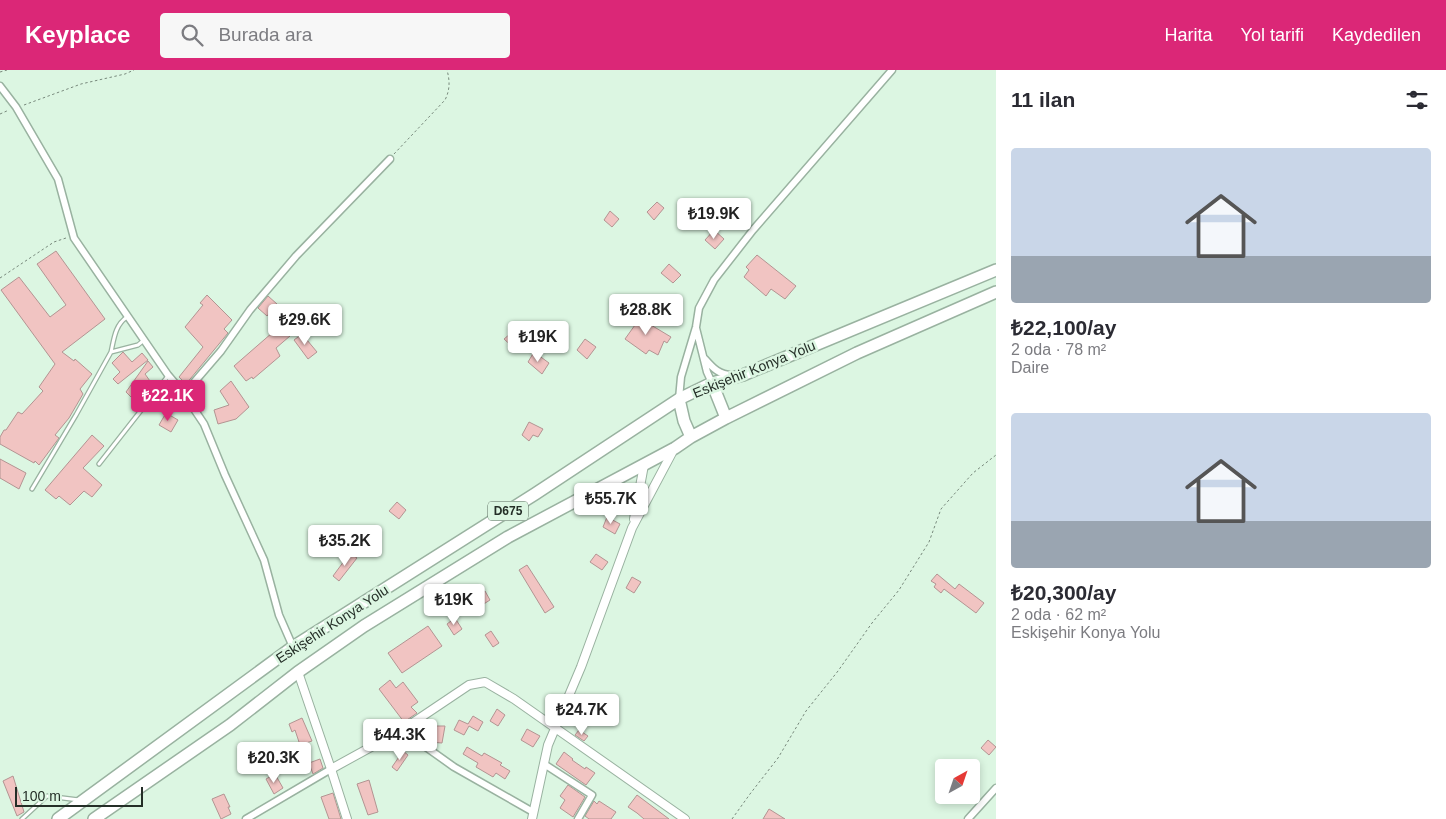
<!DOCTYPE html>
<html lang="tr">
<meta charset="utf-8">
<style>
body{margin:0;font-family:Arial,sans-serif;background:#f7f7f7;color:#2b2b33;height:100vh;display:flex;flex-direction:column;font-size:19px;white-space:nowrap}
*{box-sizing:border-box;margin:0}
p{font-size:16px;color:#7c7c81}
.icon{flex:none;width:28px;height:28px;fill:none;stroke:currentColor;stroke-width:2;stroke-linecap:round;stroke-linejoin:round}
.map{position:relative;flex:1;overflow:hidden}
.details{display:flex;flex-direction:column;background:#fff;width:450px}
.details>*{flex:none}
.needle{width:32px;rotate:40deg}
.controls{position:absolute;left:935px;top:689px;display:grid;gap:10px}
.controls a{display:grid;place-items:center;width:45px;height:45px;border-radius:5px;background:#fff;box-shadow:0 2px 8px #0003;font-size:25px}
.scale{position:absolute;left:15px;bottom:12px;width:128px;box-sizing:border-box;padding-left:5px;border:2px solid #242e27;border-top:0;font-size:14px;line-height:18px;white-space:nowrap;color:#242e27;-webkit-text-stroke:4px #dcf6e2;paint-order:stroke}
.price{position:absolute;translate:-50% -42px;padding:0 11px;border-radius:5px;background:#fff;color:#222;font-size:16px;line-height:32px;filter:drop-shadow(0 1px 2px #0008)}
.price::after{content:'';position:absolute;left:50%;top:30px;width:15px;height:11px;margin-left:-8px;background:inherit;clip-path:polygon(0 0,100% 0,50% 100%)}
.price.active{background:#db2777;color:#fff}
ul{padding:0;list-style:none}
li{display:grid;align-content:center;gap:10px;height:265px;padding:0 15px}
li span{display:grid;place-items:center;height:155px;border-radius:5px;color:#555}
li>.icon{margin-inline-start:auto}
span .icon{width:90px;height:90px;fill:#fffc;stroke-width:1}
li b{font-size:21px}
h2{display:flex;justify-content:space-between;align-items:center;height:60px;padding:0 15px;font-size:21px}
header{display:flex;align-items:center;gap:30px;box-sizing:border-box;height:70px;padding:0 25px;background:#db2777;color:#fff}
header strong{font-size:24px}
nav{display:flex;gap:28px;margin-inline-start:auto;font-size:18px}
.search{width:350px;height:45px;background:#f7f7f7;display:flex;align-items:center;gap:12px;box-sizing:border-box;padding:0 18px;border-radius:5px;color:#7c7c81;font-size:19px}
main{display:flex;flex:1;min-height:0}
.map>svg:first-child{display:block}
.building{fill:#f1c4c2;stroke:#b39492}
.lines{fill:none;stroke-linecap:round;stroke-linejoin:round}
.service-casing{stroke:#99b2a0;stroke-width:5.5}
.minor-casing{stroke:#99b2a0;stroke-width:9}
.tertiary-casing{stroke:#99b2a0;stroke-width:10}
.trunk-casing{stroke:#99b2a0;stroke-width:14}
.path{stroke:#78897c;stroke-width:1;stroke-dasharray:2.5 2.5;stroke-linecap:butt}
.service{stroke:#fff;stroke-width:3}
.minor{stroke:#fff;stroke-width:6}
.tertiary{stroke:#fff;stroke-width:8}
.trunk{stroke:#fff;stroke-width:11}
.labels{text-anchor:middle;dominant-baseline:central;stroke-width:5;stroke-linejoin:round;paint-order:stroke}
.shield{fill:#dcf6e2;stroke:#5b6a5f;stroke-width:1}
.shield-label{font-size:12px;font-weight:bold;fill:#242e27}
.street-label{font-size:14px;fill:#242e27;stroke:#dcf6e2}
</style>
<header>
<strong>Keyplace</strong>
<div class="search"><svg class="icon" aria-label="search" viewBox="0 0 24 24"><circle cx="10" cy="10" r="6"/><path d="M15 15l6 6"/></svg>Burada ara</div>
<nav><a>Harita</a><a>Yol tarifi</a><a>Kaydedilen</a></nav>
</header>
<main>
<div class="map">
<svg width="996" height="749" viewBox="0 0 996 749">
<rect width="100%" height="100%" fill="#dcf6e2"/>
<path class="building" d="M657 132 664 138 654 150 647 142Z
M610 141 619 149 612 157 604 150Z
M714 160 724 169 715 179 705 170Z
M56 181 105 249 62 282 74 291 75 289 92 304 80 319 83 324 69 348 55 365 59 368 39 395 35 391 34 393 0 374V367L4 360H6L18 342 22 344 43 321 39 317 55 294 1 220 19 207 50 247 66 235 37 194Z
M757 185 796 216 785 229 771 219 766 226 744 207 749 200 746 197Z
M669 194 681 205 673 213 661 203Z
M207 225 232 250 224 259 228 263 186 314 179 307 203 277 185 257 203 235 200 233Z
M268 226 277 234 267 246 258 238Z
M631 243 671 267 667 273 664 271 658 285 649 280 646 284 625 269 635 255 627 250Z
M280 256 290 266 276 278 280 286 253 309 252 307 246 311 234 296Z
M302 264 317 282 308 289 294 270Z
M510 264 513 267 516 264 526 273 517 281 504 269Z
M585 269 596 277 587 289 577 280Z
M123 282 132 292 142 283 148 290 118 314 113 309 120 302 112 293Z
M534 282 549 293 542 304 528 292Z
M148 291 153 297 145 304 150 311 148 313 153 319 143 329 136 322 131 327 126 322Z
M231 311 249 337 236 349 218 354 214 340 229 335 220 321Z
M167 318 172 322 164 333 159 329Z
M166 343 178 350 171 362 159 355Z
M529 352 543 359 538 367 533 365 529 371 522 365Z
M92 365 104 376 83 398 102 415 92 427 84 421 70 435 59 426 56 429 45 420Z
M0 389 26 403 19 419 0 408Z
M397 432 406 440 399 449 389 441Z
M607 447 620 454 615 464 603 457Z
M369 465 378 472 369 483 361 476Z
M350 483 357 488 339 511 333 506Z
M596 484 608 492 602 500 590 492Z
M527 495 554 537 545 543 519 500Z
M937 504 955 519 959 514 984 533 976 543 944 519 941 523 934 517 936 514 931 511Z
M632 507 641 512 634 523 626 518Z
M485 521 490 530 479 537 474 528Z
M455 548 462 559 454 565 447 554Z
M428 556 442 576 402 603 388 583Z
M491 561 499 573 493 577 485 565Z
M390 610 396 618 403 612 418 632 411 637 417 643 404 652 379 619Z
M497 639 505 645 498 656 490 651Z
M473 646 483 652 478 661 469 656 464 665 454 660 459 650 468 654Z
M302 648 312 671 300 675 295 660 292 662 289 654Z
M431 656H445L442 673 429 672Z
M527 659 540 666 533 677 521 670Z
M579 660 588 666 584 671 575 665Z
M988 670 996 677 989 685 981 678Z
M467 677 482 686 484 683 502 693 500 695 510 701 505 709 496 703 493 707 476 697 478 693 463 684Z
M403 681 408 685 397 701 392 697Z
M564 682 573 689 572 690 585 699 586 697 595 703 586 715 556 694Z
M320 689 323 698 313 704 309 693Z
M275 704 283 718 274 724 266 709Z
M13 706 24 742 17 746 3 711Z
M369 710 378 742 368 745 357 714Z
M568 715 585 727 573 747 560 738 565 730 560 726Z
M333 723 341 749H329L321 727Z
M224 724 230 737H228L231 744 221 749 212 729Z
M637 725 669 749H644L637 743 628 737Z
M594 731 597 734 599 731 616 742 611 749H589L585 746Z
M769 739 785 749H763Z"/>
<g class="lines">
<g class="service-casing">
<path id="service" d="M111 282C114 269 115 255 127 247
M99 394 168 306
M32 419 76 345 111 282 138 275 144 270
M22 749 47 726 79 730"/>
</g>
<g class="minor-casing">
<path id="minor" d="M0 16 16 37 58 109 74 168 168 305 184 324 204 354 225 405 264 490 279 545 293 577
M696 258 707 302 712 313
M705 289C713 298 719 305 732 305
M184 324 221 281 250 240 296 186 390 89
M679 329 681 307 696 257 699 238 714 210 753 160 892 0
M402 660 454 697 533 742
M544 694 592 725 578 749
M246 749 331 699
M968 749 996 718"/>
</g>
<g class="tertiary-casing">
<path id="tertiary" d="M634 449 644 395
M298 602 331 699 347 749
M331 699 402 660 469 615 485 612 514 629 685 749
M532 749 548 675 581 597 632 458 674 379"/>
</g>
<g class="trunk-casing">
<path id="trunk" d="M712 313 726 348
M679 329 684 351 691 367
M58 749 293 577 535 424 679 329 712 313 743 305 996 200
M94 749 230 655 298 602 364 556 508 467 675 378 691 367 726 348 857 283 996 222"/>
</g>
<path class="path" d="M0 2 7 0
M24 35 81 14 125 4 134 0
M0 44 9 40
M394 84 445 30C450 20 450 11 447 0
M0 208 54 172 66 168
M732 749 750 724 778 688 806 641 838 601 872 553 899 520 929 472 941 439 973 403 996 385"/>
<use href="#service" class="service"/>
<use href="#minor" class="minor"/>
<use href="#tertiary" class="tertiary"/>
<use href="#trunk" class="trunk"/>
</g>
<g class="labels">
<rect class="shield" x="488" y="431.5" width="40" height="19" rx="4"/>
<g class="shield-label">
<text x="508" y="441">D675</text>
</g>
<g class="street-label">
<text transform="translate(754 299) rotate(-22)">Eskişehir Konya Yolu</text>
<text transform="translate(332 554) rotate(-33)">Eskişehir Konya Yolu</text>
</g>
</g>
</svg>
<div class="controls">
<a><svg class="needle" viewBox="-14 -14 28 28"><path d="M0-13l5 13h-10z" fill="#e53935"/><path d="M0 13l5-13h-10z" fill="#7c7c81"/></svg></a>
</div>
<div class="scale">100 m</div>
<b class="price" style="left:714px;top:170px">₺19.9K</b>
<b class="price" style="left:646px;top:266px">₺28.8K</b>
<b class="price" style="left:305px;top:276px">₺29.6K</b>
<b class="price" style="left:538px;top:293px">₺19K</b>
<b class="price active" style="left:168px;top:352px">₺22.1K</b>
<b class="price" style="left:611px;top:455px">₺55.7K</b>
<b class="price" style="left:345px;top:497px">₺35.2K</b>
<b class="price" style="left:454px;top:556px">₺19K</b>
<b class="price" style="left:582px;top:666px">₺24.7K</b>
<b class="price" style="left:400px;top:691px">₺44.3K</b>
<b class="price" style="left:274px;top:714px">₺20.3K</b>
</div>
<section class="details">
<h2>11 ilan<svg class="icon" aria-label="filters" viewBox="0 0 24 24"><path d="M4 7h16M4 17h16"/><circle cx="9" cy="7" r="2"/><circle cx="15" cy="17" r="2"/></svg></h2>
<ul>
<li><span style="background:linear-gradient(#c9d6e8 70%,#9aa5b1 0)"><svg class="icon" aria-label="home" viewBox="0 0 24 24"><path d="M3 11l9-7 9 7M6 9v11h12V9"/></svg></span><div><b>₺22,100/ay</b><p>2 oda · 78 m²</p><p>Daire</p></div></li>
<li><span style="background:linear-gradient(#c9d6e8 70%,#9aa5b1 0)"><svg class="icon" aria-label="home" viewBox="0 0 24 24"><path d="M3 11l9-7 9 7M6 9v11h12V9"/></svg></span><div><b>₺20,300/ay</b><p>2 oda · 62 m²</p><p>Eskişehir Konya Yolu</p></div></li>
</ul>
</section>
</main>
